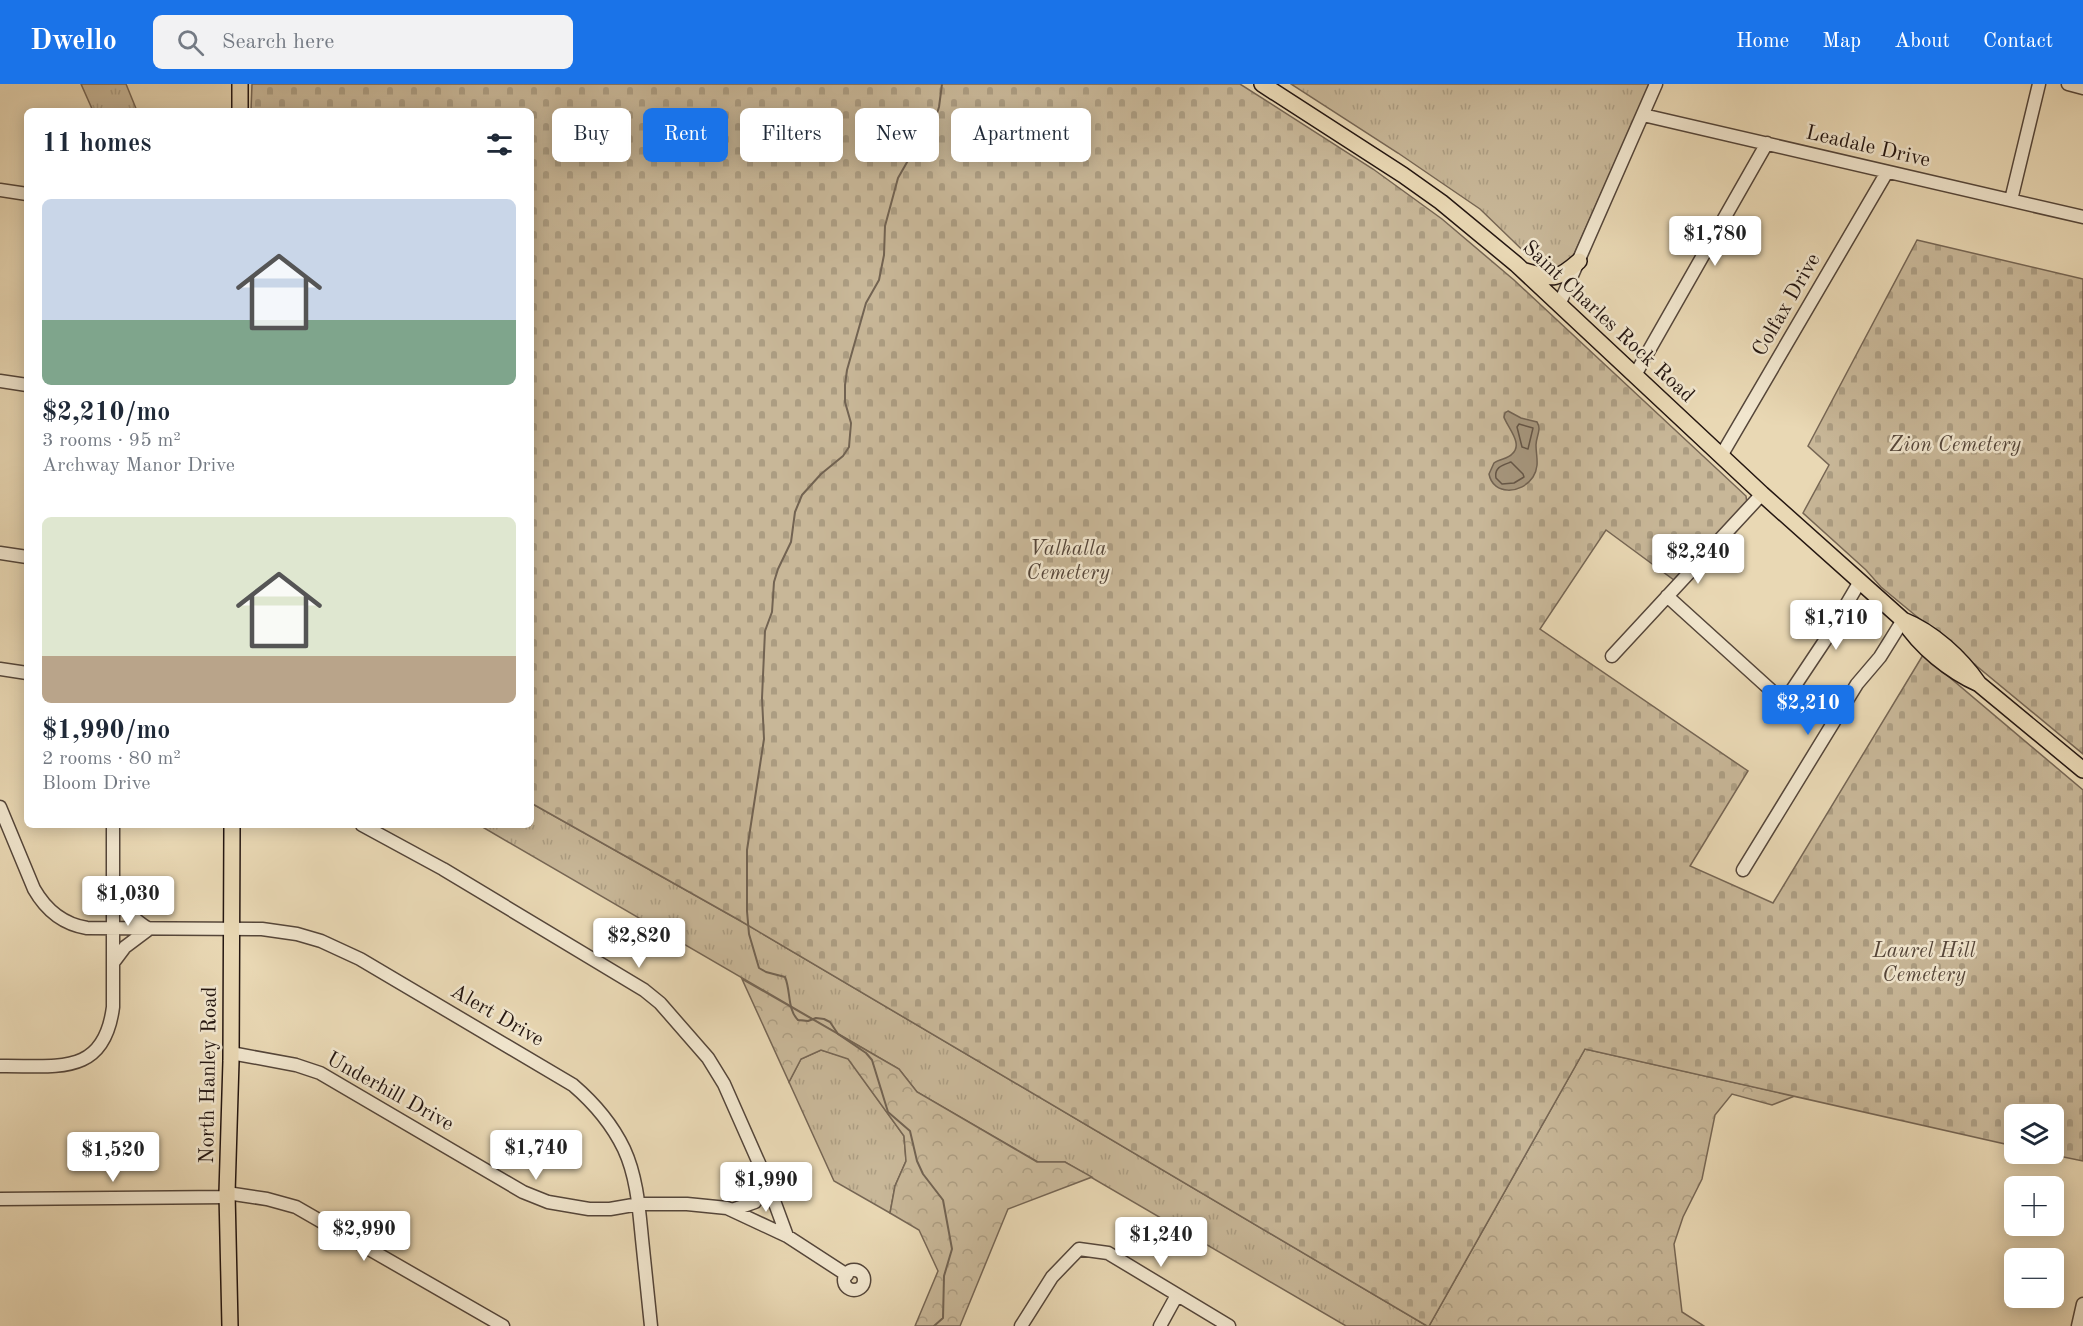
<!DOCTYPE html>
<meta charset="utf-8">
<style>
body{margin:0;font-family:"Old Standard TT",serif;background:#f2f2f3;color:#1f2937;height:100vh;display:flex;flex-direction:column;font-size:22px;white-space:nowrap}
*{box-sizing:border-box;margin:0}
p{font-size:20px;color:#747a83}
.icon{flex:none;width:33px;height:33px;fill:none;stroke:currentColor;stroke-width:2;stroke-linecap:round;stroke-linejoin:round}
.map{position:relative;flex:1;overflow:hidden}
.drawer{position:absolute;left:24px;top:24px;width:510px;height:720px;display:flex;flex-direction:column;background:#fff;border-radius:9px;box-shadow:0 3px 15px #0003}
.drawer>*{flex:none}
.top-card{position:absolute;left:552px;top:24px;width:570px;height:54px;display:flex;gap:12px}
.buttons{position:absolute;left:2004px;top:1020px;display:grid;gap:12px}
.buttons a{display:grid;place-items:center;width:60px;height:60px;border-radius:9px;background:#fff;box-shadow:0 3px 15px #0003;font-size:30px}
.price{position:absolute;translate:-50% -51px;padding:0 14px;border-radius:6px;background:#fff;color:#222;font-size:20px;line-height:39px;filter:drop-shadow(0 2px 3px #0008)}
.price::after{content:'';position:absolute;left:50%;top:36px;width:18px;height:14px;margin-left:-9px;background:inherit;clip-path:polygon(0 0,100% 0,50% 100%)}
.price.active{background:#1a73e8;color:#fff}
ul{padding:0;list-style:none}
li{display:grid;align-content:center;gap:12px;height:318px;padding:0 18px}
li span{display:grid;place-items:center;height:186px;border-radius:9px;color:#555}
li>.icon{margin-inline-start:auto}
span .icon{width:108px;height:108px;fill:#fffc;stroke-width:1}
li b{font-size:26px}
h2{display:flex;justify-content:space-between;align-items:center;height:72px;padding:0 18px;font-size:26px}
.chip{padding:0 21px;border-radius:9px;background:#fff;box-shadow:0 3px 15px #0003;font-size:21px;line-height:54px}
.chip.active{background:#1a73e8;color:#fff}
header{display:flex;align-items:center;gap:36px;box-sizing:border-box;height:84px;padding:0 30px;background:#1a73e8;color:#fff}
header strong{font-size:28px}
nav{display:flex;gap:33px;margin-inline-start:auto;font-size:21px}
.search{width:420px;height:54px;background:#f2f2f3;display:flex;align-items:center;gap:15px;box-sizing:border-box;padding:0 21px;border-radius:9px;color:#747a83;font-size:22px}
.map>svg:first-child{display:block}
.grass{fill:url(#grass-tufts);stroke:#766654;stroke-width:1.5}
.forest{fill:url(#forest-crowns);stroke:#766654;stroke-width:1.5}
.cemetery{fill:url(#cemetery-stones);stroke:#766654;stroke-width:1.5}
.water{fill:#a6967d;stroke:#726352;stroke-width:1.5}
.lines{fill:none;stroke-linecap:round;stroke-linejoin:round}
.shore{stroke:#655647;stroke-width:1.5}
.stream{stroke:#726352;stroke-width:2}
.minor-casing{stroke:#55463a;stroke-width:15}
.major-casing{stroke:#241611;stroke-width:18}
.minor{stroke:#f1e6ce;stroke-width:12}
.major{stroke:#e9d8b4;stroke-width:15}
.labels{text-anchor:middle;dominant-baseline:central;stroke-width:5;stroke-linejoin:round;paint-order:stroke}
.street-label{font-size:21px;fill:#241611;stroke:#f1e6ce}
.park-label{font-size:21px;font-style:italic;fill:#55463a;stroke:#f1e6ce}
</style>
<header>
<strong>Dwello</strong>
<div class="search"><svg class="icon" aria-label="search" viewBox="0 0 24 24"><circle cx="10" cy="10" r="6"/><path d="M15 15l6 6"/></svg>Search here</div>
<nav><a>Home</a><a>Map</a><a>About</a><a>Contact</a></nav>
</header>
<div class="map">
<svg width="2083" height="1242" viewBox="0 0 2083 1242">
<defs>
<pattern id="grass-tufts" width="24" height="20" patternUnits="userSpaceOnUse" patternTransform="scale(1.5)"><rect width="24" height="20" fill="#c8b798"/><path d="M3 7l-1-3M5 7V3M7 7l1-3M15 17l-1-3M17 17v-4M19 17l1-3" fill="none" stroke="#ac9d82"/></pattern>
<pattern id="forest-crowns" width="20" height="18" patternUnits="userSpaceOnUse" patternTransform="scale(1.5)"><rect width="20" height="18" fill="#c8b798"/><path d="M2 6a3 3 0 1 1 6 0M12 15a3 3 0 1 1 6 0" fill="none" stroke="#ac9d82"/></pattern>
<pattern id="cemetery-stones" width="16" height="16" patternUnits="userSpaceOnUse" patternTransform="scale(1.5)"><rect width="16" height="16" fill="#c8b798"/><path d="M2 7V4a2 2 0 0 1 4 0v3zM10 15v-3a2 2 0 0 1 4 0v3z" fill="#ac9d82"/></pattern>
</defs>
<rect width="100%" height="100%" fill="#e9d8b4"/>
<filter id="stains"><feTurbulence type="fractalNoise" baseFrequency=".00333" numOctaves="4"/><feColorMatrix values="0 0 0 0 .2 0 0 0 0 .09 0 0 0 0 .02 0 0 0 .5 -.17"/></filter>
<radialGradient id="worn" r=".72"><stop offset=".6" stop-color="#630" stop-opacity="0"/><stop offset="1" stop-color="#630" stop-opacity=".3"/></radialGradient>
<path class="grass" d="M81 0H126L137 27H93Z
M1291 0H1650L1571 177 1566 184 1544 187 1480 125 1398 69Z
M531 719 739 836 1427 1242H1346L1065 1078H1038L917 1008 899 985 479 741H531Z
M821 966 848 974 904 1052 906 1077 895 1102 890 1129 834 1097 789 998 801 975Z"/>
<path class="forest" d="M742 895 899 985 917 1008 1037 1078H1065L1092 1093 1008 1125 960 1242H915L938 1187 919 1146 890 1129 895 1102 906 1077 904 1052 848 975 821 966 801 975 789 998Z
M1585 965 1795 1012 1772 1021 1732 1010 1715 1031 1702 1095 1683 1133 1674 1160 1682 1228 1704 1242H1429Z"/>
<path class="cemetery" d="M252 0H1240L1373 85 1442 135 1514 196 1746 412 1747 420 1674 496 1606 446 1540 545 1748 687 1690 782 1773 819 1923 571 2083 706V1077L2049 1070H2054V1030H2014V1062L1585 965 1429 1242H1427L739 836 531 719V27H251Z
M1917 156 2083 195V670L1881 503 1866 486 1803 429 1829 381 1808 362Z"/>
<path class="water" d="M1508 327 1521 334 1537 338C1542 346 1536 352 1536 361 1536 372 1540 382 1533 393 1522 410 1493 412 1489 390L1494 379C1499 375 1508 375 1512 370 1524 360 1507 343 1504 333L1505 329Z"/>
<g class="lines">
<path class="shore" d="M1519 340 1533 344 1528 365 1522 363 1517 343Z
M1511 378 1523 390 1524 393 1514 399 1502 400 1496 394C1494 383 1503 381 1511 378Z"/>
<path class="stream" d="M934 1242 943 1234 944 1192 952 1165 943 1116 923 1090 917 1077 910 1047 888 1028 872 976 866 969 838 950 830 938 824 935 816 934 808 937 798 936C787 925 791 907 785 893L766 888 759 884 749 850 747 827V766L764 655 762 614 765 547 772 528 774 498 778 485 791 458 795 428 802 411 821 390 843 372 849 363 851 339 845 318V301L847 286 866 219 879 196 884 171 885 142 898 94 910 73 926 54 934 39 939 23 942 0"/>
<g class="minor-casing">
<path id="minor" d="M2068 0 2083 4
M1643 31 2083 133
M0 106 27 110
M2011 116 2039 0
M1559 221 1656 0
M1635 291 1767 59
M0 297 27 301
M1721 372 1887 88
M0 469 27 473
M1667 512 1784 618 1826 555 1859 499
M1612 572 1762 410
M0 585 27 589
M0 723 34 805C46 826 62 840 87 844L262 845 297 850 321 857 360 875 573 1001C594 1019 612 1040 624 1065 637 1093 639 1125 642 1155 645 1184 648 1213 651 1242
M362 741 443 785 644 906 660 919 708 974 724 1000 766 1095 787 1152
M1743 786 1857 600 1880 573 1903 536
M113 879 125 863 149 845C135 837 120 822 115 807
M231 969 296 981 320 989 523 1108 548 1118 589 1125H610L639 1120H687L727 1124 787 1152 847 1191
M0 982C55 981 104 994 113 923V741
M227 1109 267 1115 296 1123 503 1242
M0 1115 227 1113
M732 1126 755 1118 766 1095
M844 1196a10 10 0 1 1 20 0a10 10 0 1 1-20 0Z
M1021 1242 1052 1193 1079 1165 1108 1169 1229 1242
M1160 1242 1177 1211
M2078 1242 2083 1220"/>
</g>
<g class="major-casing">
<path id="major" d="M1262 0 1403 91 1441 118 1516 180 1762 410 1903 536C1920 563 1950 587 1979 600L2083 686
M240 27V0
M1525 187C1554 195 1556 197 1579 177
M1903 536C1933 548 1961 574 1979 600
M230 1242 227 1109 231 977 232 741"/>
</g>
<use href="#minor" class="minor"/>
<use href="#major" class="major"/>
</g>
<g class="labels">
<g class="street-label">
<text transform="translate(1868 63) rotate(13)">Leadale Drive</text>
<text transform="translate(1787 221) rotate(-60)">Colfax Drive</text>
<text transform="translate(1608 238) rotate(43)">Saint Charles Rock Road</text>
<text transform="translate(497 932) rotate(30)">Alert Drive</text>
<text transform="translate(209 991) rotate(-89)">North Hanley Road</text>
<text transform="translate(390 1008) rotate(29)">Underhill Drive</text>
</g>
<g class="park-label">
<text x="1955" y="361">Zion Cemetery</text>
<text x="1068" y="465">Valhalla<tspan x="1068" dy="24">Cemetery</tspan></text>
<text x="1924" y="867">Laurel Hill<tspan x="1924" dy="24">Cemetery</tspan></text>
</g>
</g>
<rect width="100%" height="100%" filter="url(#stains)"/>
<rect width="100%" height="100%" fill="url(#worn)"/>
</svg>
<div class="buttons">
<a><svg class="icon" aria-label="layers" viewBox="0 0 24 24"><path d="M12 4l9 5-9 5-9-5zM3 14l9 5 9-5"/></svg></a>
<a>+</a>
<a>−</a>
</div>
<b class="price" style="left:1715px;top:183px">$1,780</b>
<b class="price" style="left:1698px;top:501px">$2,240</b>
<b class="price" style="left:1836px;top:567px">$1,710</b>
<b class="price active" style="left:1808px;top:652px">$2,210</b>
<b class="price" style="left:128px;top:843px">$1,030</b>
<b class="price" style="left:639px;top:885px">$2,820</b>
<b class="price" style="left:536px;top:1097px">$1,740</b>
<b class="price" style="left:113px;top:1099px">$1,520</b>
<b class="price" style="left:766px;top:1129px">$1,990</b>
<b class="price" style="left:364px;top:1178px">$2,990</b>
<b class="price" style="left:1161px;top:1184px">$1,240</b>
<div class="top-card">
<a class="chip">Buy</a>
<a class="chip active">Rent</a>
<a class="chip">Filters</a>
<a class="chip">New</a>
<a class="chip">Apartment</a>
</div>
<section class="drawer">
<h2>11 homes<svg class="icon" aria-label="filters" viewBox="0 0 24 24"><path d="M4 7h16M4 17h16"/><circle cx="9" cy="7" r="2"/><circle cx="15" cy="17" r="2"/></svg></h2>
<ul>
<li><span style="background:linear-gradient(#c9d6e8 65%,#7fa58c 0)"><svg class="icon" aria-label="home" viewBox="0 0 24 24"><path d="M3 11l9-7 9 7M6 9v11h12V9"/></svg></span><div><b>$2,210/mo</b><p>3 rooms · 95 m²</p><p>Archway Manor Drive</p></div></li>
<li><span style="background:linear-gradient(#dfe7d0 75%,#b9a48a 0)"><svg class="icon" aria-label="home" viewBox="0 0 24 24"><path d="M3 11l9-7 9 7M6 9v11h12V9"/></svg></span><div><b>$1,990/mo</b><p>2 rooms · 80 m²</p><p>Bloom Drive</p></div></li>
</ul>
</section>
</div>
